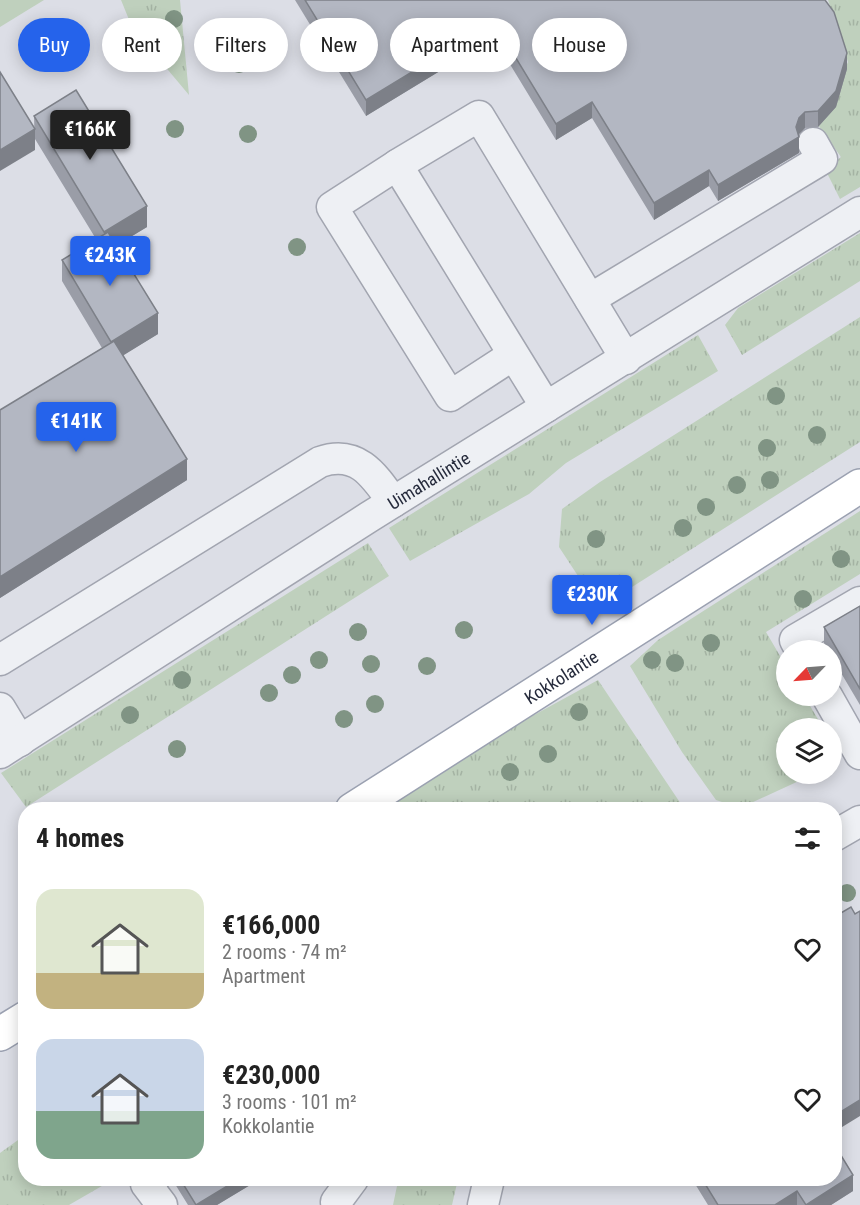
<!DOCTYPE html>
<meta charset="utf-8">
<style>
body{margin:0;font-family:"Roboto Condensed",sans-serif;background:#f6f6f6;color:#222;height:100vh;display:flex;flex-direction:column;font-size:22px;white-space:nowrap}
*{box-sizing:border-box;margin:0}
p{font-size:20px;color:#767676}
.icon{flex:none;width:33px;height:33px;fill:none;stroke:currentColor;stroke-width:2;stroke-linecap:round;stroke-linejoin:round}
.map{position:relative;flex:1;overflow:hidden}
.side{position:absolute;left:18px;top:802px;width:824px;height:384px;display:flex;flex-direction:column;background:#fff;border-radius:24px;box-shadow:0 3px 15px #0003}
.side>*{flex:none}
.banner{position:absolute;left:18px;top:18px;width:825px;height:54px;display:flex;gap:12px}
.needle{width:39px;rotate:245deg}
.buttons{position:absolute;left:776px;top:640px;display:grid;gap:12px}
.buttons a{display:grid;place-items:center;width:66px;height:66px;border-radius:50%;background:#fff;box-shadow:0 3px 15px #0003;font-size:30px}
.price{position:absolute;translate:-50% -51px;padding:0 14px;border-radius:6px;background:#2563eb;color:#fff;font-size:20px;line-height:39px;filter:drop-shadow(0 2px 3px #0008)}
.price::after{content:'';position:absolute;left:50%;top:36px;width:18px;height:14px;margin-left:-9px;background:inherit;clip-path:polygon(0 0,100% 0,50% 100%)}
.price.on{background:#222;color:#fff}
ul{padding:0;list-style:none}
li{display:flex;align-items:center;gap:18px;height:150px;padding:0 18px}
li span{display:grid;place-items:center;flex:none;width:168px;height:120px;border-radius:18px;color:#555}
li>.icon{margin-inline-start:auto}
span .icon{width:72px;height:72px;fill:#fffc;stroke-width:1}
li b{font-size:26px}
h2{display:flex;justify-content:space-between;align-items:center;height:72px;padding:0 18px;font-size:26px}
.tag{padding:0 21px;border-radius:27px;background:#fff;box-shadow:0 3px 15px #0003;font-size:21px;line-height:54px}
.tag.on{background:#2563eb;color:#fff}
.map>svg:first-child{display:block}
.grass{fill:url(#grass-tufts)}
.pitch{fill:#bfd0bd}
.lines{fill:none;stroke-linecap:round;stroke-linejoin:round}
.minor-casing{stroke:#a2a5b0;stroke-width:33}
.major-casing{stroke:#9ba1b1;stroke-width:36}
.minor{stroke:#eef0f4;stroke-width:30}
.major{stroke:#fff;stroke-width:33}
.tree{fill:#809484}
.wall{fill:#9a9da7}
.shaded-wall{fill:#7d8088}
.building{fill:#b3b7c2;stroke:#7d8088;stroke-width:1.5}
.labels{text-anchor:middle;dominant-baseline:central;stroke-width:4.5;stroke-linejoin:round;paint-order:stroke}
.street-label{font-size:18px;fill:#262b3c;stroke:#ebedf4}
</style>
<div class="map">
<svg width="860" height="1205" viewBox="0 0 860 1205">
<defs>
<pattern id="grass-tufts" width="24" height="20" patternUnits="userSpaceOnUse" patternTransform="scale(1.5)"><rect width="24" height="20" fill="#bfd0bd"/><path d="M3 7l-1-3M5 7V3M7 7l1-3M15 17l-1-3M17 17v-4M19 17l1-3" fill="none" stroke="#a4b3a3"/></pattern>
</defs>
<rect width="100%" height="100%" fill="#dcdee6"/>
<path class="grass" d="M121 0H180L189 95 132 27Z
M828 0H860V187L840 199 826 171 841 157 818 125 848 62Z
M860 233V281L742 355 725 325 738 308Z
M860 317V442L599 608 559 547 562 509 600 482Z
M698 335 718 371 566 463 529 494 410 561 389 528Z
M860 511V574L766 632 786 666V696H804L824 729H786V774H814L740 808 716 800 682 752 630 666 658 640Z
M368 543 389 576 26 807 1 773Z
M598 680 685 810H383L474 748Z
M25 1135 26 1179H114L69 1205H0V1153Z
M392 1179H458L452 1205H393L398 1181Z"/>
<path class="pitch" d="M0 0H44L0 27Z"/>
<g class="lines">
<g class="minor-casing">
<g id="minor">
<path d="M397 165 332 207 450 396 513 355"/>
<path d="M590 299 822 159 813 143"/>
<path d="M546 407 397 165 479 116 626 359"/>
<path d="M801 651 795 640 860 602"/>
<path d="M0 660 320 462C357 449 374 475 393 502"/>
<path d="M827 696 860 754"/>
<path d="M0 708 20 741"/>
<path id="s1" d="M0 753 369 517 860 212"/>
<path d="M834 836 860 821"/>
<path d="M154 1179 146 1184 162 1205"/>
<path d="M336 1202 353 1179"/>
<path d="M483 1205 489 1179"/>
</g>
</g>
<g class="major-casing">
<g id="major">
<path id="s2" d="M352 810 860 486"/>
<path d="M0 1034 26 1018"/>
</g>
</g>
<use href="#minor" class="minor"/>
<use href="#major" class="major"/>
</g>
<g class="tree">
<circle cx="174" cy="19" r="9"/>
<circle cx="158" cy="35" r="9"/>
<circle cx="239" cy="64" r="9"/>
<circle cx="175" cy="129" r="9"/>
<circle cx="248" cy="134" r="9"/>
<circle cx="297" cy="247" r="9"/>
<circle cx="776" cy="396" r="9"/>
<circle cx="817" cy="435" r="9"/>
<circle cx="767" cy="448" r="9"/>
<circle cx="770" cy="480" r="9"/>
<circle cx="737" cy="485" r="9"/>
<circle cx="706" cy="507" r="9"/>
<circle cx="683" cy="528" r="9"/>
<circle cx="596" cy="539" r="9"/>
<circle cx="841" cy="559" r="9"/>
<circle cx="803" cy="599" r="9"/>
<circle cx="464" cy="630" r="9"/>
<circle cx="358" cy="632" r="9"/>
<circle cx="711" cy="643" r="9"/>
<circle cx="319" cy="660" r="9"/>
<circle cx="652" cy="660" r="9"/>
<circle cx="675" cy="663" r="9"/>
<circle cx="371" cy="664" r="9"/>
<circle cx="427" cy="666" r="9"/>
<circle cx="292" cy="675" r="9"/>
<circle cx="182" cy="680" r="9"/>
<circle cx="269" cy="693" r="9"/>
<circle cx="375" cy="704" r="9"/>
<circle cx="579" cy="712" r="9"/>
<circle cx="130" cy="715" r="9"/>
<circle cx="344" cy="719" r="9"/>
<circle cx="177" cy="749" r="9"/>
<circle cx="548" cy="754" r="9"/>
<circle cx="510" cy="772" r="9"/>
<circle cx="847" cy="893" r="9"/>
</g>
<path class="wall" d="M295 0H825L847 69 836 107 818 127 805 128 799 134V153L718 201 709 186 654 220 592 118 556 140 494 38 366 116Z
M34 116 147 227 117 245 158 334 123 355 187 480 0 598V410L102 348 62 281V260L96 239 35 139V150Z
M860 606V705L831 656V651H828L824 643V627Z
M175 1179H260L217 1205H188L175 1184Z
M692 1179H834L853 1191 831 1205H708Z"/>
<path class="shaded-wall" d="M494 22V38L366 116V100Z
M847 53V69L836 107 818 127V111Z
M592 102V118L556 140V124Z
M805 112V128L799 134 797 138 799 137V153L718 201V185L796 127 799 118Z
M35 129V150L0 171V150Z
M709 170V186L654 220V203Z
M147 206V227L104 253V232Z
M158 313V334L111 363V342Z
M187 459V480L0 598V577Z
M860 1100V1116L834 1132V1116Z
M853 1175V1191L831 1205H806Z
M239 1179H260L217 1205H196Z
M797 1191V1205H775Z"/>
<path class="building" d="M305 0H825L834 12 847 53 836 91 818 111 805 112 799 118 796 127 799 137 718 185 709 170 654 203 592 102 556 124 494 22 366 100Z
M0 72 35 129 0 150Z
M76 90 147 206 104 232 34 116Z
M108 232 158 313 111 342 62 260Z
M114 341 187 459 0 577V410Z
M860 606V689L824 627Z
M851 907 855 914 860 911V1100L834 1116V917Z
M834 1144 853 1175 806 1205 797 1191 775 1205H718L702 1179H834Z
M180 1179H239L196 1205Z"/>
<g class="labels">
<g class="street-label">
<text stroke="none"><textPath href="#s1" startOffset="508">Uimahallintie</textPath></text>
<text stroke="none"><textPath href="#s2" startOffset="248">Kokkolantie</textPath></text>
</g>
</g>
</svg>
<div class="buttons">
<a><svg class="needle" viewBox="-14 -14 28 28"><path d="M0-13l5 13h-10z" fill="#e53935"/><path d="M0 13l5-13h-10z" fill="#767676"/></svg></a>
<a><svg class="icon" aria-label="layers" viewBox="0 0 24 24"><path d="M12 4l9 5-9 5-9-5zM3 14l9 5 9-5"/></svg></a>
</div>
<b class="price on" style="left:90px;top:161px">€166K</b>
<b class="price" style="left:110px;top:287px">€243K</b>
<b class="price" style="left:76px;top:453px">€141K</b>
<b class="price" style="left:592px;top:626px">€230K</b>
<div class="banner">
<a class="tag on">Buy</a>
<a class="tag">Rent</a>
<a class="tag">Filters</a>
<a class="tag">New</a>
<a class="tag">Apartment</a>
<a class="tag">House</a>
</div>
<section class="side">
<h2>4 homes<svg class="icon" aria-label="filters" viewBox="0 0 24 24"><path d="M4 7h16M4 17h16"/><circle cx="9" cy="7" r="2"/><circle cx="15" cy="17" r="2"/></svg></h2>
<ul>
<li><span style="background:linear-gradient(#dfe7d0 70%,#c2b280 0)"><svg class="icon" aria-label="home" viewBox="0 0 24 24"><path d="M3 11l9-7 9 7M6 9v11h12V9"/></svg></span><div><b>€166,000</b><p>2 rooms · 74 m²</p><p>Apartment</p></div><svg class="icon" aria-label="heart" viewBox="0 0 24 24"><path d="M12 20l-8-8c-3-5 5-10 8-4 3-6 11-1 8 4z"/></svg></li>
<li><span style="background:linear-gradient(#c9d6e8 60%,#7fa58c 0)"><svg class="icon" aria-label="home" viewBox="0 0 24 24"><path d="M3 11l9-7 9 7M6 9v11h12V9"/></svg></span><div><b>€230,000</b><p>3 rooms · 101 m²</p><p>Kokkolantie</p></div><svg class="icon" aria-label="heart" viewBox="0 0 24 24"><path d="M12 20l-8-8c-3-5 5-10 8-4 3-6 11-1 8 4z"/></svg></li>
</ul>
</section>
</div>
